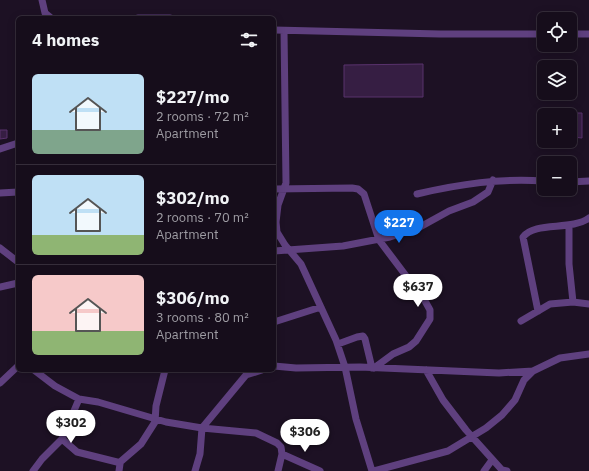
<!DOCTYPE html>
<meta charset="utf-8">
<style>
body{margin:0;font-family:"IBM Plex Sans",sans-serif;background:#1f1624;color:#f1f3f6;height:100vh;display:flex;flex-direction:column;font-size:15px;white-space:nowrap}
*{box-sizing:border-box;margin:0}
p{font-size:13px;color:#9e9ca3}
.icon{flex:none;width:22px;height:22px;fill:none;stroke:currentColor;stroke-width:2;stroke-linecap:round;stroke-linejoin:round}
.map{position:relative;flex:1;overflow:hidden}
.panel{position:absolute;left:16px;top:16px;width:260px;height:356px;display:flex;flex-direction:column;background:#160d1b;border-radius:6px;box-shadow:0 2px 10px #0003,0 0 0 1px #352d3a}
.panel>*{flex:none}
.tools{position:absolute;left:537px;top:12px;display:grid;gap:8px}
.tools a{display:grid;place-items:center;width:40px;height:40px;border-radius:6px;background:#160d1b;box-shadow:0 2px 10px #0003,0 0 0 1px #352d3a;font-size:20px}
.price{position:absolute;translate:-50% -34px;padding:0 9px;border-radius:14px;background:#fff;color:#222;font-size:13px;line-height:26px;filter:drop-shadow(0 1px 2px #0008)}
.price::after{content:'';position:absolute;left:50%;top:24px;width:12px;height:9px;margin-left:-6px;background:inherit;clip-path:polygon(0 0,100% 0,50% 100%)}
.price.current{background:#1374eb;color:#fff}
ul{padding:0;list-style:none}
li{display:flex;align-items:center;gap:12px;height:100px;padding:0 16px}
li+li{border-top:1px solid #352d3a}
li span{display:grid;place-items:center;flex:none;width:112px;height:80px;border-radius:6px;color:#555}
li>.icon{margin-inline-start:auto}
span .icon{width:48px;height:48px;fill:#fffc;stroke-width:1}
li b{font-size:17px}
h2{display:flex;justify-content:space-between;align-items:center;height:48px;padding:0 16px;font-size:17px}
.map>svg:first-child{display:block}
.building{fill:#361e43;stroke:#59326d}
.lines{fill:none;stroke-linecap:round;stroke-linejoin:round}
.minor{stroke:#5f407f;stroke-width:7}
</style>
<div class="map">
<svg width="589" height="471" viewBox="0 0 589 471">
<rect width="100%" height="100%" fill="#1d1124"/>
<path class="building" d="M423 64V97H344V65Z
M573 113H582V138L573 137Z
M0 130H7V138L0 139Z"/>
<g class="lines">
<path class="minor" d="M42 0 45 13 51 18
M138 18H170
M274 30 440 34H544
M284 31 286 183 278 205 276 222 277 232 285 245 301 264 336 340 345 367 356 419 372 471
M570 34H589
M0 149 18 143
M570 182 589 181
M274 189 352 188 358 189 364 194 379 240 425 301 430 310V319L416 341 409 347 393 354 374 368
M0 193 18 192
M417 194C460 184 500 178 544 181
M569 226V264L573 302
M0 248 18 262
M274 251 343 246 390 237 420 227 449 211 473 202 488 192 493 180
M0 287 18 283
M538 311 523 237C535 221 571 231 589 218
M521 321 550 304 573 302 589 304
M274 322 321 307
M338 344 357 337 363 336 365 339 372 368
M274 366 296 368 360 367 499 373 533 371 560 358 589 354
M34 370 55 386 79 399 98 402 166 422 202 428 256 433 277 443 281 447 282 454 278 471
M426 370 443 400 466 430 502 470 507 471
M0 383 18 366
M62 439 77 452 117 462 120 464 119 471
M282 454 320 471
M119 463 141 444 155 422 156 406 165 370
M33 471 42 459 62 439 79 399
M195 471 200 454 202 428 246 375 262 370
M374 471 448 451 486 428 502 415 515 400 524 380 533 371
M484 471 492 460"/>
</g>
</svg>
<div class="tools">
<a><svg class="icon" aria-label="locate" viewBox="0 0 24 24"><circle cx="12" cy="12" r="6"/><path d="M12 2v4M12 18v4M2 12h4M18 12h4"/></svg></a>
<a><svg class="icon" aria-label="layers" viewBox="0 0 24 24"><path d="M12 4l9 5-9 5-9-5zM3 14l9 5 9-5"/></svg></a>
<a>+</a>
<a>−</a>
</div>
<b class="price current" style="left:399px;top:244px">$227</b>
<b class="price" style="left:418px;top:308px">$637</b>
<b class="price" style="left:71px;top:444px">$302</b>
<b class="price" style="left:305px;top:453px">$306</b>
<section class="panel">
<h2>4 homes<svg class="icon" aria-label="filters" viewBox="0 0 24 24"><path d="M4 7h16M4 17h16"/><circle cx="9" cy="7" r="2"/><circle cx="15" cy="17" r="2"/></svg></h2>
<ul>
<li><span style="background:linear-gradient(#bfe0f5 70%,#7fa58c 0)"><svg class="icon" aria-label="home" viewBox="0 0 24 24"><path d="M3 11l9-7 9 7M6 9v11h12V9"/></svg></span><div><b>$227/mo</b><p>2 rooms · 72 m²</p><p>Apartment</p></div></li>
<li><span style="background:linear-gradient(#bfe0f5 75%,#8fb573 0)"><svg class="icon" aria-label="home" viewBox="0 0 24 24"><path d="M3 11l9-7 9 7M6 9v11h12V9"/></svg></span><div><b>$302/mo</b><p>2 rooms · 70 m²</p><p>Apartment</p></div></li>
<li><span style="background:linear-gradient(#f6c9c9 70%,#8fb573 0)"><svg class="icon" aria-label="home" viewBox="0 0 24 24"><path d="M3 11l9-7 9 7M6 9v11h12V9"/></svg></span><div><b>$306/mo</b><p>3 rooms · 80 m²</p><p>Apartment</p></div></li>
</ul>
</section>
</div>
